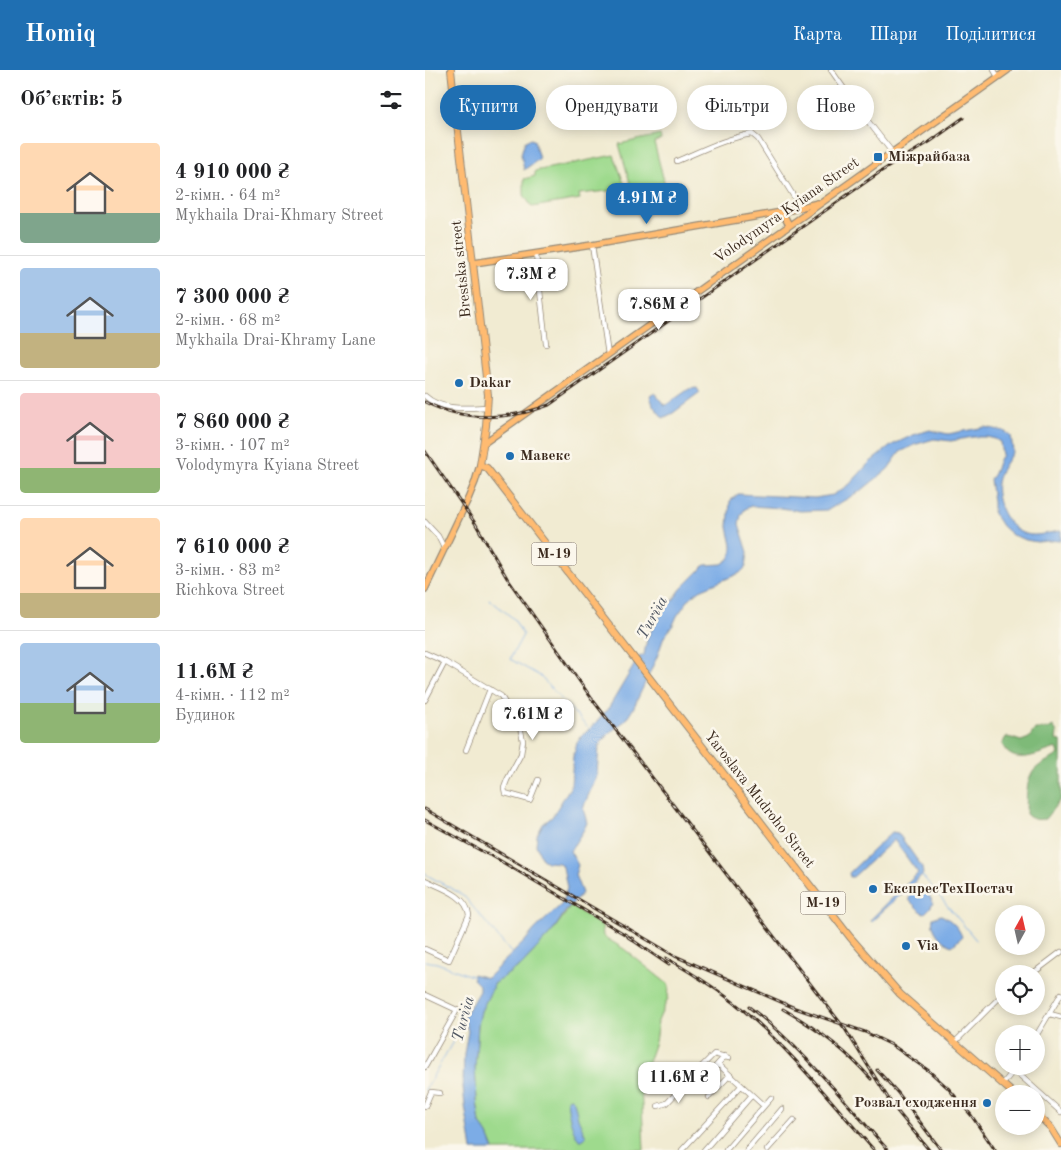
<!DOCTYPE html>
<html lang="uk">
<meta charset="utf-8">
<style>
body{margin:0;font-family:"Old Standard TT",serif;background:#f2f2f2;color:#202124;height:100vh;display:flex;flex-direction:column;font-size:19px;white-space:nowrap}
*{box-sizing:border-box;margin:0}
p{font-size:16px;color:#757577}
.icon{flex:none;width:28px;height:28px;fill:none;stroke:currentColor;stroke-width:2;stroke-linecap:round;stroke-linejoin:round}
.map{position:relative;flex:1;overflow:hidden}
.panel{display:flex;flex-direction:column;background:#fff;width:425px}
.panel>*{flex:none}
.banner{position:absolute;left:15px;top:15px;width:475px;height:45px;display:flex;gap:10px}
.needle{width:32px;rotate:8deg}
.tools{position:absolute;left:570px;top:835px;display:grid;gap:10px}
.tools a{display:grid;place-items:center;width:50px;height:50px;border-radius:50%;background:#fff;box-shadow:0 2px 12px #0003;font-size:25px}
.price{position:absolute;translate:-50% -42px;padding:0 11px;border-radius:10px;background:#fff;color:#222;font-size:16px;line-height:32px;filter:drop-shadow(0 1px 2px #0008)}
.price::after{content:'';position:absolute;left:50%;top:30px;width:15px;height:11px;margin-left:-8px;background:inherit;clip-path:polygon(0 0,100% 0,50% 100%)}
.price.selected{background:#1f6fb2;color:#fff}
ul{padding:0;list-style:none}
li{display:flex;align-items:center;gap:15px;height:125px;padding:0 20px}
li+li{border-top:1px solid #e0e0e0}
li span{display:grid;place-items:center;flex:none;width:140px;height:100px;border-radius:5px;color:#555}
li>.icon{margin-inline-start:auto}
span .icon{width:60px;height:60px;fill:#fffc;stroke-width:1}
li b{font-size:21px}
h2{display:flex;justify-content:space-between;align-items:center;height:60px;padding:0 20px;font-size:21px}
.tag{padding:0 18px;border-radius:22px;background:#fff;box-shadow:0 2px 12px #0003;font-size:18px;line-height:45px}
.tag.selected{background:#1f6fb2;color:#fff}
header{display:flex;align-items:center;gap:30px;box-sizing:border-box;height:70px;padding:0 25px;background:#1f6fb2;color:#fff}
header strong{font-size:24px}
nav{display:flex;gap:28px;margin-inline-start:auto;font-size:18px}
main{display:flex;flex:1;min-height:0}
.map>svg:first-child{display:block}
.green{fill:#9eda8d;stroke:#6c8256}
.forest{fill:#7eba78;stroke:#5c724b}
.water{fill:#7bace6;stroke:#5b6b82}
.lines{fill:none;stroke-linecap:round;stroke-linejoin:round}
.stream{stroke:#7bace6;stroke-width:1}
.minor-casing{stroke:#968a78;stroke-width:6}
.major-casing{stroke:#968a78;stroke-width:8}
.highway-casing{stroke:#968a78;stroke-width:8}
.minor{stroke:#fff;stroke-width:4.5}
.major{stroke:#ffbb71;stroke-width:5.5}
.highway{stroke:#ffbb71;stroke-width:6}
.rail-casing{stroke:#3b2a1e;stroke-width:3}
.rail{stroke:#fbf7ec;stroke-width:1;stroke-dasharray:4;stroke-linecap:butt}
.poi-dot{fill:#1f6fb2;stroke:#fbf7ec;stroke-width:2}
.labels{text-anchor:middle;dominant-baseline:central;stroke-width:5;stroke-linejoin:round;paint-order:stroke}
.shield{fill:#fbf7ec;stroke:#75685c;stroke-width:1}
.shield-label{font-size:14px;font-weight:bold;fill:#3b2a1e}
.poi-label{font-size:15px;font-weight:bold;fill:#3b2a1e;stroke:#fbf7ec;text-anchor:start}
.street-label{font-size:15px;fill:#3b2a1e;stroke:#fbf7ec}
.water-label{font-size:16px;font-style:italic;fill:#515864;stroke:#fbf7ec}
</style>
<header>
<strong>Homiq</strong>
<nav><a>Карта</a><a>Шари</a><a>Поділитися</a></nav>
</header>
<main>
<section class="panel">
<h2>Об’єктів: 5<svg class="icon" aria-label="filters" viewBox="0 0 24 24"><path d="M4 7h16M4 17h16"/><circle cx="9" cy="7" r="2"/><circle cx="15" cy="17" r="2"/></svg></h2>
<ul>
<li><span style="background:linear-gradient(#ffd9b3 70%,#7fa58c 0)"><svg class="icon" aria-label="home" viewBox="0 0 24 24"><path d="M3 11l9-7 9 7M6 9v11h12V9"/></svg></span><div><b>4 910 000 ₴</b><p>2-кімн. · 64 m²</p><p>Mykhaila Drai-Khmary Street</p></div></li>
<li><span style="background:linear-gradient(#a9c7e8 65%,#c2b280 0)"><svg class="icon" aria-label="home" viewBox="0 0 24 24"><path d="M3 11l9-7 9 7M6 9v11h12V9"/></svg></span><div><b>7 300 000 ₴</b><p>2-кімн. · 68 m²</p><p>Mykhaila Drai-Khramy Lane</p></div></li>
<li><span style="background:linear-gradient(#f6c9c9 75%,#8fb573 0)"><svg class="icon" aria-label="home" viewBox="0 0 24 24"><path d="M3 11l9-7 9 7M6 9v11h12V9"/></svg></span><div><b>7 860 000 ₴</b><p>3-кімн. · 107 m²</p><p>Volodymyra Kyiana Street</p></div></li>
<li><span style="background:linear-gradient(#ffd9b3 75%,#c2b280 0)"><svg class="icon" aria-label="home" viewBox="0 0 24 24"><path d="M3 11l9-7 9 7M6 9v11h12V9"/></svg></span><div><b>7 610 000 ₴</b><p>3-кімн. · 83 m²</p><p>Richkova Street</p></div></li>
<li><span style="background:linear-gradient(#a9c7e8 60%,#8fb573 0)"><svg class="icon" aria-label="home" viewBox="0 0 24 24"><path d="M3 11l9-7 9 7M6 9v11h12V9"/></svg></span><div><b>11.6M ₴</b><p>4-кімн. · 112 m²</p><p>Будинок</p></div></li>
</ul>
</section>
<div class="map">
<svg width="636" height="1080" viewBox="0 0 636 1080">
<rect width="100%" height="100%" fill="#fbf7ec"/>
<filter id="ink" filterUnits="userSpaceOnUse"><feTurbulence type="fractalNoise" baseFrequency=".02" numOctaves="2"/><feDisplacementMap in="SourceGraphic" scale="10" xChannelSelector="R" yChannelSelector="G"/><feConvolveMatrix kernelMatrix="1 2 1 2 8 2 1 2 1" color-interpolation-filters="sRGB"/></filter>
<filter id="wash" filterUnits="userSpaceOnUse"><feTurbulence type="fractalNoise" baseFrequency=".0096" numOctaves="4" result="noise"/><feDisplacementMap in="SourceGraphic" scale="20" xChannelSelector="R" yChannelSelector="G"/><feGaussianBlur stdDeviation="1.12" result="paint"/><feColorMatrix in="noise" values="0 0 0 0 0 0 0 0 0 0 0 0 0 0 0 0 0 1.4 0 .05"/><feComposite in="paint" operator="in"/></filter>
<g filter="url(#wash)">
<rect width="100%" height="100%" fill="#f1ebd2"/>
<path class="green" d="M235 65 236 70 229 72 242 123 222 129 205 113 194 74Z
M189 85 201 119 154 124 155 129 107 137 99 125V109L110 106V101Z
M146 836 177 856 178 866 199 879 244 915 243 928 233 951 230 972 216 1012 219 1080H69L63 1065 55 1054 52 1031 50 998 53 955 56 941 70 913 96 895 127 862Z"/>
<path class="forest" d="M628 656 632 662 631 670 636 671V729L620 749C612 750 607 750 601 744 602 729 599 706 614 696 620 691 628 689 634 684L632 678C615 682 588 699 577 674L581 667 587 668 596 671 604 668 610 659H623Z"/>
<path class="water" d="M105 69 109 70 114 89 99 100 96 84 100 71Z
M272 318 275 323 248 343 238 348 228 335 225 326 230 323 239 335H241L264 319Z
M560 357 579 361 586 366 588 381C582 392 574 400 572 413 569 430 582 460 601 464 612 467 625 462 636 461V470L612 472 601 470 587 465 577 456 568 442V432L565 409C572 402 571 392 577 385L575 372 570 369 562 367H548L526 371 509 369 492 374 475 382 463 399 437 420 403 440 375 441 356 438 326 436 320 439 316 445 314 454 323 482 321 497 315 503 275 520 265 528 252 546 248 555 239 567 232 587 208 639 201 650 183 664 174 675 172 705 158 738 162 753 158 761 145 781 153 795 150 805 157 823 140 842 127 862 96 895 70 913 56 941 53 955 50 998 52 1031 55 1054 63 1065 69 1080H47L40 1036 38 1016 39 984 43 961 39 947 54 921V915L48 909V904L62 908 100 871 110 859 137 834 142 818 138 797 134 793 122 792 117 789 111 775 112 765 118 754 127 747 146 716 148 686 152 673 158 664 164 660 183 639 214 587 219 585 222 569 226 561 233 551 239 538 248 530 256 519 280 495 297 494 304 489 307 483V475L303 457 305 431 313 424 390 428 408 425 425 414 444 393 467 375 488 365 505 360 523 364Z
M467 762 473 763 497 797 498 804 446 852 445 850 493 803 469 770 428 807H425L424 803Z
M496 817 503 824 508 832 505 838 500 843 496 842 484 830C484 823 489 819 496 817Z
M516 845C525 849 534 857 537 867L527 876C516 872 505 859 508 848Z
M146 1028 149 1031 153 1048 161 1067 157 1070H154C146 1059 143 1042 142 1029Z"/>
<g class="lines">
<path class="stream" d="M64 529 89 549 98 565 85 589 115 606 164 659
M0 804 38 825 88 885
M496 804 551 870
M0 891 12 893 49 907
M0 1020 41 949"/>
</g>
</g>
<g filter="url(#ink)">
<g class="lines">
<g class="minor-casing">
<path id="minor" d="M406 0 420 20 416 29 425 40 442 50 467 82
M569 0 573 7
M252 91C276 81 301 68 327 64L333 69 376 138
M167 175 183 285
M111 185 121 274
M0 326C16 341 42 338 63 337
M0 452 13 466 19 478
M0 583 20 592 76 626 96 661 98 671 96 684 82 710 79 718 80 723 105 730 113 710
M0 630 20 592
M41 680 65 619
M0 810C16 818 42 825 44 845L24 890 0 879
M607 904 636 882
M0 925 32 940 0 997
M625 944 636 947
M611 966 636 924
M529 973 579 923
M300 986 271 1018 267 1019 262 1012 264 1009 289 984 304 988
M293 994 339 1036
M589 1000 636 1042
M578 1014 592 996
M284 1027 305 1005
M0 1036 6 1022 15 1023
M233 1036 242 1033 262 1012
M257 1080 316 1016
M279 1080 327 1025
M301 1080 346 1028
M322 1080 357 1039
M342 1080 369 1050"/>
</g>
<g class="major-casing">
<path id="major" d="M357 142 364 155
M49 193 167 175 357 142 393 133
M59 373 583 0
M0 519 43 429 50 412 55 395"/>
</g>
<g class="highway-casing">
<path id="highway" d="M26 0 63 325 61 356 55 395 62 398 425 867 475 924 589 1024
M611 1043 626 1058 636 1074"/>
</g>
<use href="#minor" class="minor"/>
<use href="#major" class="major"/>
<use href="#highway" class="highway"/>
<g class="rail-casing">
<path id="rail" d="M0 332C39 352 84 350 124 335L455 102 506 71 538 48
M0 381 50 453 82 508 167 629 420 959 468 1036
M0 739 250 886 370 938 440 962 467 975 504 1001 523 1018 546 1045 570 1080
M0 750 64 785
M62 783 208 869
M203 867 244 895
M241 888C267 903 293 919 317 939 366 980 406 1032 449 1080
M324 937C377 977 419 1031 463 1080
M358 939C391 958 421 980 446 1009
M452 1000 473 1023 516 1080
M463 1030 504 1080"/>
</g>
<use href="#rail" class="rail"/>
</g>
</g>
<g class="poi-dot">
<rect x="448" y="82" width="10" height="10" rx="2.5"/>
<circle cx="34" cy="313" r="5"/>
<circle cx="85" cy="386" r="5"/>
<circle cx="448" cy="819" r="5"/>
<circle cx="481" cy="876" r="5"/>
<circle cx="562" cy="1033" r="5"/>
</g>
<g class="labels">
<g class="shield">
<rect x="106.5" y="472.5" width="45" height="23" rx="4"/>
<rect x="375.5" y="821.5" width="45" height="23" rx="4"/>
</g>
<g class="shield-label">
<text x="129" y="484">М-19</text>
<text x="398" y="833">М-19</text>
</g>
<g class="poi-label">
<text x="463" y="87">Міжрайбаза</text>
<text x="44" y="313">Dakar</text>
<text x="95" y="386">Мавекс</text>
<text x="458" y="819">ЕкспресТехПостач</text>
<text x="491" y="876">Via</text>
<text x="552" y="1033" text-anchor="end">Розвал сходження</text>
</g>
<g class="street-label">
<text transform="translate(362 141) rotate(-35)">Volodymyra Kyiana Street</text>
<text transform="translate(37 199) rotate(-96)">Brestska street</text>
<text transform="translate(334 730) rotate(52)">Yaroslava Mudroho Street</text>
</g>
<g class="water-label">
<text transform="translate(228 548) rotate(-61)">Turiia</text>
<text transform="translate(39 949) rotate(-75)">Turiia</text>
</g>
</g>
</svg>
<div class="tools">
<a><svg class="needle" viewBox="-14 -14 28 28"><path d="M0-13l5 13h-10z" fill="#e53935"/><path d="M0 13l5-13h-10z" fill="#757577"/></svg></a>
<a><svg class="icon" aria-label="locate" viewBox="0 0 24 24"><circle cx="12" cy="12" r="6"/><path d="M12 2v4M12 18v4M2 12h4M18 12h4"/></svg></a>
<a>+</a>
<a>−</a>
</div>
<b class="price selected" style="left:222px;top:155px">4.91M ₴</b>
<b class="price" style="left:106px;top:231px">7.3M ₴</b>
<b class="price" style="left:234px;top:261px">7.86M ₴</b>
<b class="price" style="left:108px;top:671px">7.61M ₴</b>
<b class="price" style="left:254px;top:1034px">11.6M ₴</b>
<div class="banner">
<a class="tag selected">Купити</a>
<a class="tag">Орендувати</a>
<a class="tag">Фільтри</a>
<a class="tag">Нове</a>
</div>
</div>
</main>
